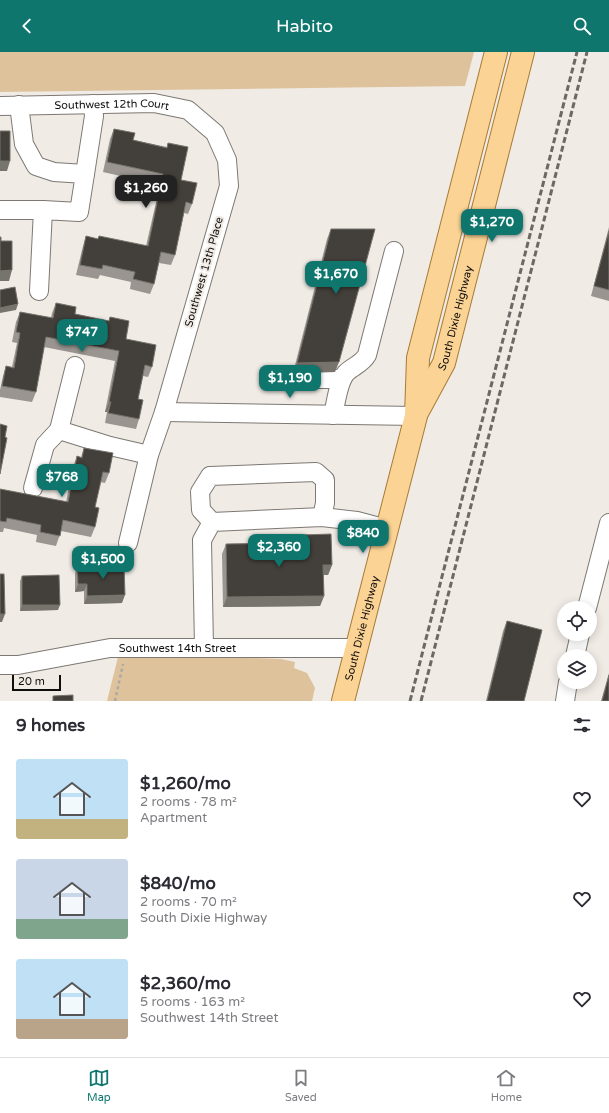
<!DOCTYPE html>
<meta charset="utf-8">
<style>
body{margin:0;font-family:"Varela Round",sans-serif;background:#f2f2f3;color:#2b2b33;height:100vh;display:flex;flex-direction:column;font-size:15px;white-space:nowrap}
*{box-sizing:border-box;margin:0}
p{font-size:13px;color:#7c7c81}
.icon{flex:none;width:22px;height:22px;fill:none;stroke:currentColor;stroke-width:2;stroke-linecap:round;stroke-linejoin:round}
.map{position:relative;height:649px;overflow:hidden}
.panel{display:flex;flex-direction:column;background:#fff;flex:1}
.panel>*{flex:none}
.fabs{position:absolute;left:557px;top:549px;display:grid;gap:8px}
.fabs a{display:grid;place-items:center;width:40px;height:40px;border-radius:50%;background:#fff;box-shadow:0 2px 10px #0003;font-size:20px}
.scale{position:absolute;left:12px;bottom:10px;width:49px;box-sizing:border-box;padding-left:4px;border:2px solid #100e0c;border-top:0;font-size:11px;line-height:14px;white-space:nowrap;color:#100e0c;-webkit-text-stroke:3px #f0ebe5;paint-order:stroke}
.price{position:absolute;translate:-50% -34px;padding:0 9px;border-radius:8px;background:#0f766e;color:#fff;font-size:13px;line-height:26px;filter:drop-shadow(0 1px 2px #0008)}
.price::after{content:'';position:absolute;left:50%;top:24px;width:12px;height:9px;margin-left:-6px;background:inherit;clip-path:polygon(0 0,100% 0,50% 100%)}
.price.active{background:#222;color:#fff}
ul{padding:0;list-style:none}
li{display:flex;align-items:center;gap:12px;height:100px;padding:0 16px}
li span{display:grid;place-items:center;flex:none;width:112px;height:80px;border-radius:4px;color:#555}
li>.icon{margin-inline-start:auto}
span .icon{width:48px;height:48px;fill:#fffc;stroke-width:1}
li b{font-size:17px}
h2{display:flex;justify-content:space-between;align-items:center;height:48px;padding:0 16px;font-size:17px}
header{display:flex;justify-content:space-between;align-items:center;height:52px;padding:0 16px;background:#0f766e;color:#fff;font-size:18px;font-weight:600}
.tab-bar{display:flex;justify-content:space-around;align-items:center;height:56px;border-top:1px solid #e1e1e2;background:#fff;font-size:11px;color:#7c7c81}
.tab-bar a{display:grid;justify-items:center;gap:2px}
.tab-bar .active{color:#0f766e}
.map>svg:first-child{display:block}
.green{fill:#ddc29c}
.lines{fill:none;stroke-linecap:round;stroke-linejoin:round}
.minor-casing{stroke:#7d7873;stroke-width:20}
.major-casing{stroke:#a77b36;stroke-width:24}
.path{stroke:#aca8a3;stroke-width:2.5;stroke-dasharray:3 3;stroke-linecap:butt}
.minor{stroke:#fff;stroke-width:18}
.major{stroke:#fbd394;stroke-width:22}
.rail{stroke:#6b6865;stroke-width:3;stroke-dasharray:6 3;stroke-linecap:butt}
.wall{fill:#9a9590}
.shaded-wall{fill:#77736d}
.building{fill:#433f3a;stroke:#77736d}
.labels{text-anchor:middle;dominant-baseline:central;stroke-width:4;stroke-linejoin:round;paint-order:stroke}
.street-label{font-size:11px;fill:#100e0c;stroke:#f0ebe5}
</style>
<header><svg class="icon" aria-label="back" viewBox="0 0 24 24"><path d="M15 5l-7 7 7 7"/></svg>Habito<svg class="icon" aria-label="search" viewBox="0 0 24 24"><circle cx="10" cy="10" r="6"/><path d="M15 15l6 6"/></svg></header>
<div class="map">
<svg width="609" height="649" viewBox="0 0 609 649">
<rect width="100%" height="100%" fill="#f0ebe5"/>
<path class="green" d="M0 0H474L465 34 0 40Z
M164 603 281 607 295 610 294 616 307 621 315 636 312 649H107L118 605Z"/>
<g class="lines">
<g class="minor-casing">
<g id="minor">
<path d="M19 53 24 92 36 114 54 120 85 122 79 160 43 158 39 239"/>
<path id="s1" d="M0 54 154 51 188 58 215 81 227 108 229 134 164 360 149 403 128 491"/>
<path d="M85 122 94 64 93 52"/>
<path d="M0 158H43"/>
<path d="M75 314 59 378 110 394 149 403"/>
<path d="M306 327H342"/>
<path d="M164 360 416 364"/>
<path d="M333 363C336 351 338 330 346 321 353 314 362 312 367 303L394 199"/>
<path d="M33 436 45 393 59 378"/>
<path d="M212 470 201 458 200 440 210 424 316 420 325 428V451L322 465"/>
<path d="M587 556 609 471"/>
<path d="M204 596 202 488 212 470 322 465 357 469 387 477"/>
<path d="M575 604 580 582"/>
<path id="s2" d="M0 613H18L110 596H356"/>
<path d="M565 649 568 630"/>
</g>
</g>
<g class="major-casing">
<g id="major">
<path id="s3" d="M418 359 444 311 523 0"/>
<path id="s4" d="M343 649 416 364 418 306 496 0"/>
</g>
</g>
<path class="path" d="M115 649 123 612"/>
<use href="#minor" class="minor"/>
<use href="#major" class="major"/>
<path class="rail" d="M410 649 577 0
M421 649 587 0"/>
</g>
<path class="wall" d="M114 77 133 88 167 95 168 91 181 128 192 152 188 162 184 161 175 203 171 213 159 211 154 232 150 242 130 237 131 230 100 223 98 227 76 223 83 194 86 184 98 187 99 184 146 194 160 133 103 120 110 87Z
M609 175V249L591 244Z
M331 177 335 320 293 321 327 187Z
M56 251 75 262 109 269 110 265 126 287 152 315 148 325 143 324 138 347 139 367 136 377 105 371 107 360H105L115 309 44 295 36 340 32 350 0 345V338L3 324 6 314 12 315 17 291 12 290 16 270 20 260 51 266 52 261Z
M84 396 109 421 105 431 100 430 95 455V475L91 485 61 479 56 494 36 490 37 483 4 476 3 480H0V437L66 450 73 415 77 404 81 405Z
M301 483 332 513 328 523H323L324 544 320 554 223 555 222 502 226 492 298 491Z
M77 514 122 551 84 552V539L75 540V522Z
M22 524 58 558 20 559V529Z
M507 569 524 649H486L503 579Z
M609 621V649H601Z"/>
<path class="shaded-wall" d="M0 109H10L7 119H0Z
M12 218 9 229H0V219Z
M18 252 16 258 0 261V256Z
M339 310 335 320 293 321 297 311Z
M109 350H111L107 360H105Z
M323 513H332L328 523H320Z
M78 532H87L84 539 75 540Z
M125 543 122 551 84 552 87 544Z
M324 544 320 554 223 555 227 545Z
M22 553H60L58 558 20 559Z
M0 562H5L2 570H0Z"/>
<path class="building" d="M114 77 135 81 133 88 167 96 168 91 188 95 181 128 197 131 192 152 186 150 175 203 161 200 154 232 133 227 135 220 103 213 102 217 80 213 86 184 98 187 99 184 148 194 163 122 107 110Z
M0 79H10V109H0Z
M331 177H375L339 310 297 311Z
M609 179V238L594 234Z
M0 185H1V189H12V218L0 219Z
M15 235 18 252 0 256V238Z
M56 251 76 255 75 262 109 269 110 265 129 269 126 287 156 293 152 315 145 313 138 347 143 348 139 367 108 361 111 350H109L119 299 46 285 36 340 2 334 6 314 14 316 20 281 16 280 20 260 53 266Z
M0 372 7 374 5 385 7 386 0 422Z
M84 396 113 401 109 421 103 420 95 455 99 456 95 475 63 468 60 484 40 480 41 473 7 466 6 470 0 469V437L68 450 77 404 82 406Z
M331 482 332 513H323L324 544 227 545 226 492 301 491V483Z
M124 513 125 543 87 544V532H78L77 514Z
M0 522H4L5 562H0Z
M59 523 60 553H22V524Z
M507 569 542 578 524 649H487Z
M609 623V649H602Z
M73 643V649H53V644Z"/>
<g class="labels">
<g class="street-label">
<text stroke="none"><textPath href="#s1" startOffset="112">Southwest 12th Court</textPath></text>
<text transform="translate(204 220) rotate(-74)">Southwest 13th Place</text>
<text stroke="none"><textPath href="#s3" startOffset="101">South Dixie Highway</textPath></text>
<text stroke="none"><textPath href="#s4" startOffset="75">South Dixie Highway</textPath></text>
<text stroke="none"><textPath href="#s2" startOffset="179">Southwest 14th Street</textPath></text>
</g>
</g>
</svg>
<div class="fabs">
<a><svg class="icon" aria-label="locate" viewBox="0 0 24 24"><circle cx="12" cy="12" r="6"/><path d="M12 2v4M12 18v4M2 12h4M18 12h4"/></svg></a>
<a><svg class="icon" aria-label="layers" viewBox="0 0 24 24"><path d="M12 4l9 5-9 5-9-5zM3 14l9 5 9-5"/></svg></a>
</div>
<div class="scale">20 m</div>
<b class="price active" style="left:146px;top:157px">$1,260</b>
<b class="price" style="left:492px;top:191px">$1,270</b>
<b class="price" style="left:336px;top:243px">$1,670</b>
<b class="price" style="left:82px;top:301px">$747</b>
<b class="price" style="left:290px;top:347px">$1,190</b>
<b class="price" style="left:62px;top:446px">$768</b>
<b class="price" style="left:363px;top:502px">$840</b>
<b class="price" style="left:279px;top:516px">$2,360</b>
<b class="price" style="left:103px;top:528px">$1,500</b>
</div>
<section class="panel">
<h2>9 homes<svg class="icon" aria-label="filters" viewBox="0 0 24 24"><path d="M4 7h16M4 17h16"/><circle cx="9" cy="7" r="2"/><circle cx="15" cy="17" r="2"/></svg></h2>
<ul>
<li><span style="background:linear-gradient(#bfe0f5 75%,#c2b280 0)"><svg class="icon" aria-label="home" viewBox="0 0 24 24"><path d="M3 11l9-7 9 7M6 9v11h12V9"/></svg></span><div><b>$1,260/mo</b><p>2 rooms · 78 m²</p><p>Apartment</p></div><svg class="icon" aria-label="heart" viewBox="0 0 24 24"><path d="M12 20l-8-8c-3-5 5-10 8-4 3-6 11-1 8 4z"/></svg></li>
<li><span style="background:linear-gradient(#c9d6e8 75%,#7fa58c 0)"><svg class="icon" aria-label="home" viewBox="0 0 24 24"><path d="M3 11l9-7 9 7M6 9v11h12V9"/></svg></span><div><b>$840/mo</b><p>2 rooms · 70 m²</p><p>South Dixie Highway</p></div><svg class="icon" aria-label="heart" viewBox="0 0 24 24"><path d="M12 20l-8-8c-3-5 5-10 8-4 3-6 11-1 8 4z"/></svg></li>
<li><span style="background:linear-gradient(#bfe0f5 75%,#b9a48a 0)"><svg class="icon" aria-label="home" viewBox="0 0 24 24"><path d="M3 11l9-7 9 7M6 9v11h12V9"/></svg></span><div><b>$2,360/mo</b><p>5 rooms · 163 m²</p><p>Southwest 14th Street</p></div><svg class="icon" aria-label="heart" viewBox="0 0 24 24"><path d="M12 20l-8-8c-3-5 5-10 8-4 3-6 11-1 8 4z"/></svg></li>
</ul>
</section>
<nav class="tab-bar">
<a class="active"><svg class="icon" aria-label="map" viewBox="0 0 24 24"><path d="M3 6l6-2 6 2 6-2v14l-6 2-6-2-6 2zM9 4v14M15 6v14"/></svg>Map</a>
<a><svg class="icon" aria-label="saved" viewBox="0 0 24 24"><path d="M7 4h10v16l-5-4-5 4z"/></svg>Saved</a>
<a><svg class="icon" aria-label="home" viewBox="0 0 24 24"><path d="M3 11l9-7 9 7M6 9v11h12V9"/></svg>Home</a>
</nav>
